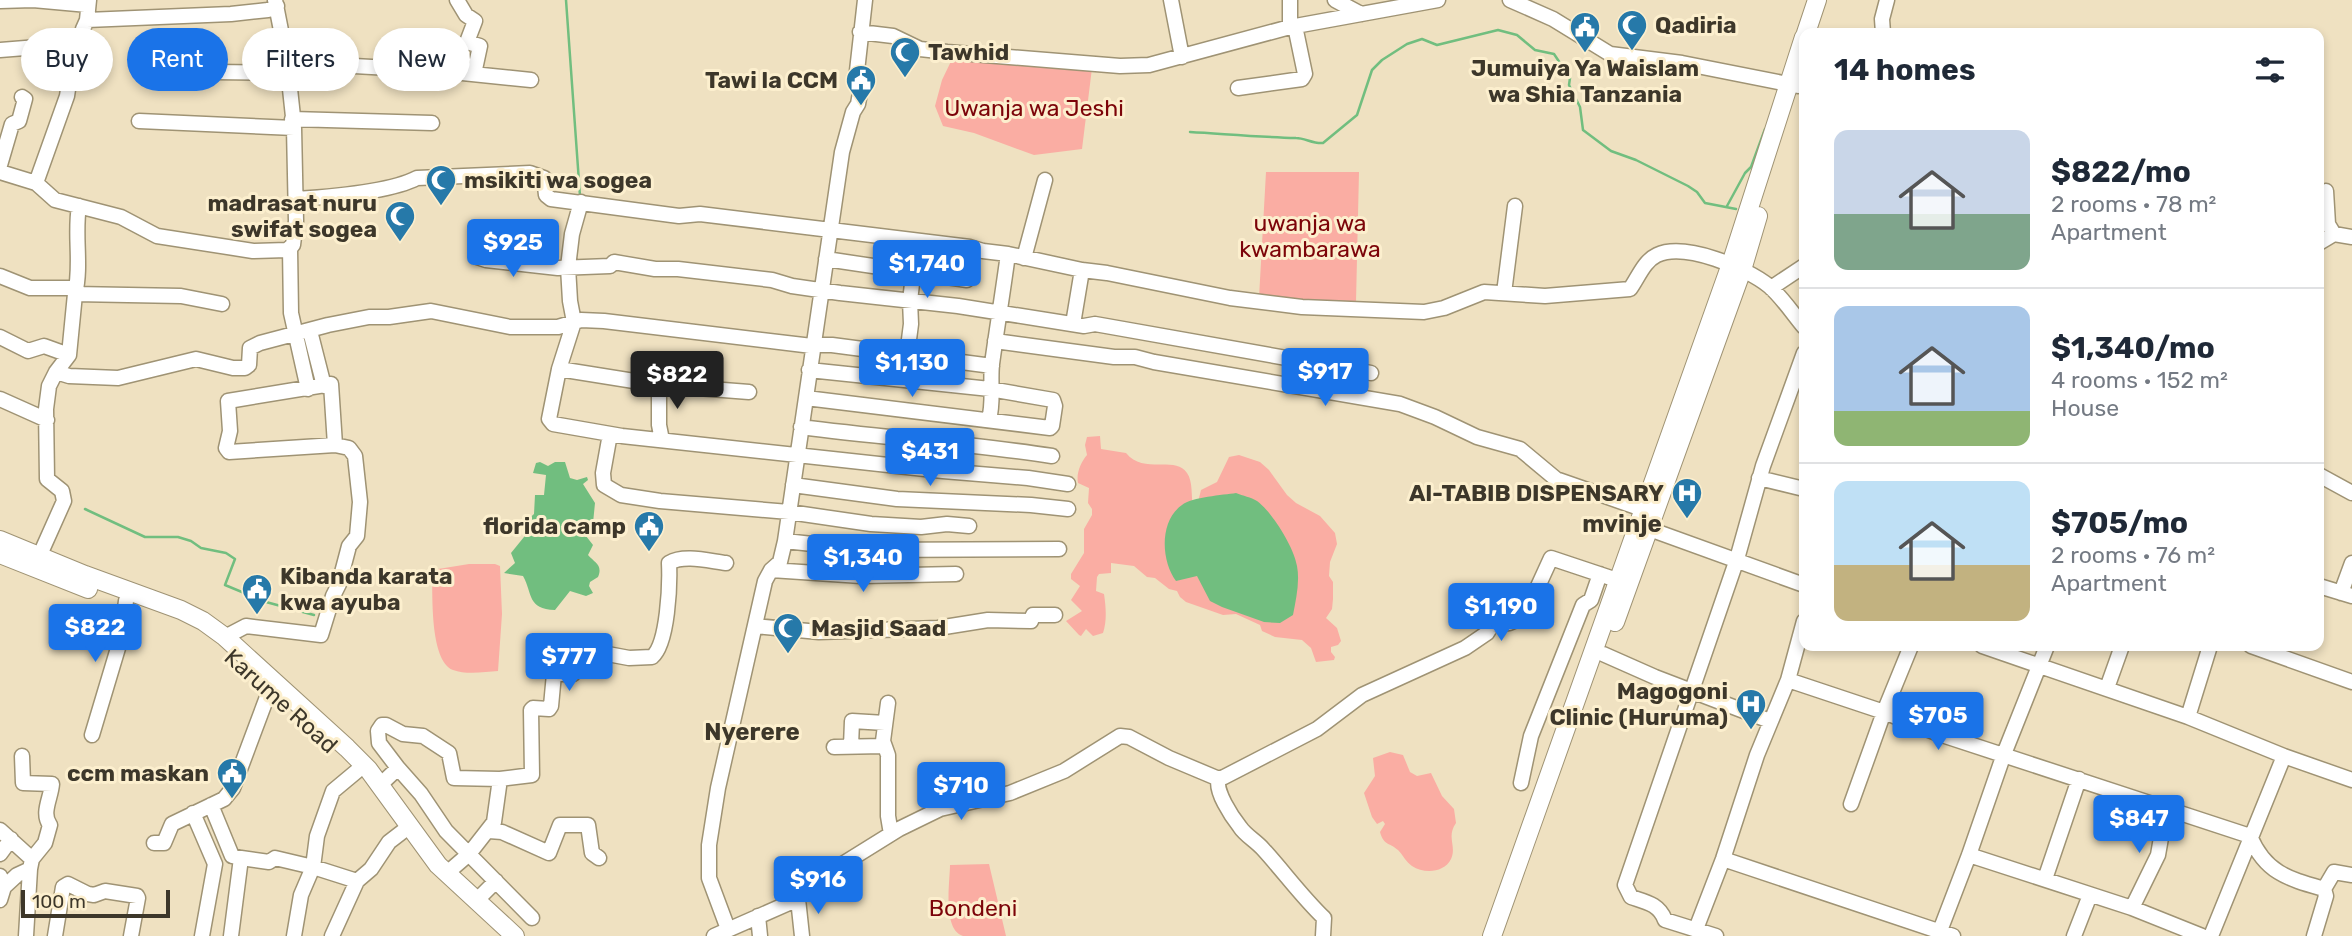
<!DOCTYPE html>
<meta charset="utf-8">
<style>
body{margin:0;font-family:Rubik,sans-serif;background:#f6f6f7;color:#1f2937;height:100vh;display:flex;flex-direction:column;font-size:26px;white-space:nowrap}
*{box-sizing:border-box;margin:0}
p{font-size:23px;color:#747a83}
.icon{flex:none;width:38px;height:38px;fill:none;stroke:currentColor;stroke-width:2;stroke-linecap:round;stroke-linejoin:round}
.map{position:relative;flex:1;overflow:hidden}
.panel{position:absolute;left:1799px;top:28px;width:525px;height:623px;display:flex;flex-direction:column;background:#fff;border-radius:14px;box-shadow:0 4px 10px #0003}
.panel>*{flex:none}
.hud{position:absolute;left:21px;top:28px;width:665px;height:63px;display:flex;gap:14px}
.scale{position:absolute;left:21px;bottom:18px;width:149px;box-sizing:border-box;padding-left:7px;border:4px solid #3d372a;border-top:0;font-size:19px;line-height:24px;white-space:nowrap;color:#3d372a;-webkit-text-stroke:5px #fcefce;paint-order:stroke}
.price{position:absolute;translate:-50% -60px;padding:0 16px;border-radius:7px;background:#1a73e8;color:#fff;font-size:23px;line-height:46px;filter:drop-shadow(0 2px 4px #0008)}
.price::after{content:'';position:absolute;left:50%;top:42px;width:21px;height:16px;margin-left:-10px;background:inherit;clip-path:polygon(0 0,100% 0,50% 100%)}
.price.selected{background:#222;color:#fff}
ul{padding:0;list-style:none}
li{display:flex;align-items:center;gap:21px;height:175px;padding:0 35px}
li+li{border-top:2px solid #e0e1e3}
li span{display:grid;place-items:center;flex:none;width:196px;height:140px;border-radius:14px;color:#555}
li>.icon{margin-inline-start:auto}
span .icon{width:84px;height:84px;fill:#fffc;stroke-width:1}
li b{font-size:30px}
h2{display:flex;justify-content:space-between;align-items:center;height:84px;padding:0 35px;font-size:30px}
.tag{padding:0 24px;border-radius:32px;background:#fff;box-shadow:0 4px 10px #0003;font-size:24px;line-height:63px}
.tag.selected{background:#1a73e8;color:#fff}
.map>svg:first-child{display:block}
.green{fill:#faada3}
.water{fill:#71be7f}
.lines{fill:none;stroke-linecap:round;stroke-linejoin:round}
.stream{stroke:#71be7f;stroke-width:2.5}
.minor-casing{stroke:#9f9374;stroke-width:17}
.major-casing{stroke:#9f9374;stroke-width:20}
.minor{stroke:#fff;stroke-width:14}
.major{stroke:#fff;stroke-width:18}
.labels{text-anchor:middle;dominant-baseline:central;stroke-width:6;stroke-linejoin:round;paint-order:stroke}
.poi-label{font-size:23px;font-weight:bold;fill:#3d372a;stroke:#fcefce;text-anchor:end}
.park-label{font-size:23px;fill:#7c0409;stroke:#fcefce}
.street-label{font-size:23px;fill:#3d372a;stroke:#fcefce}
.neighbourhood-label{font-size:24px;font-weight:bold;fill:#3d372a;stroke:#fcefce}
</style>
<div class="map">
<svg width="2352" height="936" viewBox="0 0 2352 936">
<rect width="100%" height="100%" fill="#efe1c1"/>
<path class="green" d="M955 53 1092 68 1082 149 1034 155 974 133 943 126 935 106 942 80Z
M1266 172H1359L1356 302 1259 298Z
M1100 436 1101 449 1126 453C1144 475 1175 455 1187 473 1193 481 1191 496 1193 506H1197L1201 490 1217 482 1229 457 1239 455 1260 462 1269 470 1287 495 1296 503 1320 516 1335 533 1337 544 1330 562 1329 576 1333 582V599L1332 609 1326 618 1337 628 1341 641 1338 645 1331 647V652L1335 657 1334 660 1316 662 1311 648 1302 640 1275 637 1262 631 1260 625 1236 614 1223 615 1186 602 1180 597 1177 591 1169 589 1155 578 1147 577 1134 566 1111 563V573L1099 574 1097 577 1096 591 1104 594C1106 607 1107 621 1103 633L1093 636 1086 629 1081 636 1079 635 1066 621 1082 611 1071 600 1080 586 1071 579V574L1084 553V529L1092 515V509L1088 503 1089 488 1078 483C1076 473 1081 462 1087 455L1085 445 1087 437Z
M469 564H495L500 566 502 614 498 671C485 672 466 675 453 670 429 660 433 592 432 570Z
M1390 752 1403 755 1410 772 1417 776 1431 773 1442 796 1454 809 1456 823C1446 837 1457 846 1451 859 1444 873 1424 874 1412 866 1406 862 1403 855 1398 850 1389 842 1384 846 1380 832L1385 824 1383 821 1377 824 1372 817 1364 793 1375 776 1373 758Z
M989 864 1006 936C995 936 972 936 963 936 942 930 950 881 950 865Z"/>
<path class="water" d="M540 462 548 466 555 462H565L570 478 577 480 587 477 588 480 583 484 595 503 593 523 586 536 593 545 588 555C595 563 603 565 598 577L590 582 589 586 593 593 586 596 570 591 555 610C527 609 533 594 523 576L504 573 515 563 511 553 524 537V523L534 514 535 495H544L546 475 533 473 536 463Z
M1236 493C1243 496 1251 497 1257 501 1272 512 1294 547 1297 566 1300 582 1296 599 1293 615L1280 623 1264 622 1222 607 1210 601 1197 576 1176 581C1161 561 1159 521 1182 505 1192 497 1223 495 1236 493Z"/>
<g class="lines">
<path class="stream" d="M566 0 580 196
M1190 132C1225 134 1260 137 1296 138 1305 138 1313 144 1323 143L1357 115 1372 70 1382 60 1407 44 1422 39 1437 45 1498 30 1517 35 1535 50 1554 54 1570 78 1569 85 1580 107 1583 130 1611 151 1636 160 1688 186 1697 192 1705 203 1736 209
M1727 206 1745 173 1751 167 1765 129
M85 509 145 537H178L191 541 201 548 226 553 235 559 225 585 266 602 314 615"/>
<g class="minor-casing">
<path id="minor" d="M275 0 287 61 294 126
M457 0 466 15 475 21 467 42 480 46 474 74
M1171 0 1182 57
M1290 0V27
M1335 0 1361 14
M1510 0 1553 19 1610 54 1682 63 1798 86
M0 1 33 0 88 5
M87 20 231 14 268 10 277 6
M860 32 893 36 920 49 947 52 1120 66 1149 65 1290 27 1438 0
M1883 33 1882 19 1887 0
M0 50 75 44 82 40 83 29 87 20 89 0
M287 68 321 61 339 62 354 66 443 71 531 80
M213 72 287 73
M1803 77H1804
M1238 88 1302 79 1305 74 1295 26
M292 119 432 123
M0 165 12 124 19 121 25 99 22 97
M0 172 36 183 55 200 121 217 157 236 253 251 287 250 293 245 296 221 294 128 139 121
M36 183 67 96 75 44
M2326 191 2328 224 2334 234
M296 199C328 197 390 192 417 178L530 173 544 178 546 195 551 199 679 216 700 214 970 247 983 251 1008 254 1082 270 1107 273 1230 298 1302 307 1424 312 1444 308 1484 292 1545 296 1630 289C1638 278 1644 261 1657 255 1685 242 1747 268 1769 286 1782 297 1793 314 1804 327
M2319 243 2334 234 2352 237
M290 248 291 313 308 389
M477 257 486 260 558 268 610 266 614 262 655 269H678L772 280 792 286 840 293 958 306 1084 326 1095 324 1371 373
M1024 258 1045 180
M826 259 967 280
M0 276 30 288H77
M1771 288 1804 266
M1504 293 1515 206
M75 294C82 265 74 235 79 206
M1073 324 1082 270
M310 331 324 386
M0 337 28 351 44 346 69 355
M995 341 1114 357H1135L1154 362 1400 404 1435 417 1477 437 1520 449 1556 479 1642 509
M812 345H832L992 366
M907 355 911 324 910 301 917 241
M559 369 574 322 570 301 568 267 572 234 581 202
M56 372 69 376 118 378 196 359 233 368H245L249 365 250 348 260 343 328 325 369 317H389L431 311 510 327H558L581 320 604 321 812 346
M659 385V425L662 440
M749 392 659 385 559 369 549 419 553 424 622 436 943 471 1028 478 1068 484
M806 398 1050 428 1052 426 1055 406 1053 400 990 389 809 370
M0 399 47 420
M989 419C994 402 990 383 992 364 997 328 1003 291 1008 254
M801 427C884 438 969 443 1052 456
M610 434 603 473 604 485 621 495 660 501 789 512 871 524 921 527 947 524 969 526
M2319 475 2352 493
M1759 478 1804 489
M793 485 897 499 1031 505 1068 509
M1641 526 1804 585
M785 541 867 550 1059 549
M39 557 64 501 62 491 47 479 46 409 49 386 56 372 69 355 75 294 181 296 222 304
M771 570 861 576 956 574
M2319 586 2352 596
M2341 593 2352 563
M755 626 819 632 938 628 988 620 1031 621 1033 615H1055
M225 637 246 626 321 635 333 596 339 584 349 546 357 536 360 502 355 456 349 448 335 445 331 384 228 401 230 431 226 448 229 452 335 445
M1982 646 2188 717 2284 756 2352 780
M2251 646 2352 682
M1603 654 1655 677 1770 721
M1788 680 1884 712 1939 734 2250 836C2265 873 2289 879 2324 889L2326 896 2314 936
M2107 688 2122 646
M888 703 883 741 888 755V816L891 834
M2188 717 2210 646
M92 735 121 638 126 601
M851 746 852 721 885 723
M834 747 883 746
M22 756 23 783 52 784C51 798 41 813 50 825L45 843 32 859 30 869 26 936
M398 768 379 743 378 731 382 725H386L403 734 423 736 449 753 454 778 500 779
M1219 779C1214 790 1232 817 1240 827 1245 835 1256 841 1263 849 1284 872 1302 897 1324 918L1323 936
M1521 783 1531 736 1583 605 1591 600 1600 574
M380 785 398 768 421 794 446 831 532 918
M1851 804 1884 712 1911 646
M211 805 232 856 241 858 231 936
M193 813 215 864 202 936
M0 830 32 859
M489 831 502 832 549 853 560 825H588L592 853 599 858
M154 843H164L172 824 224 799 233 788 270 689
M0 854 11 839
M1969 855 2132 908 2202 936
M241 858 269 862 275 858 313 867 357 881
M1723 859 1953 936
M447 873 469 854 494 822 500 779 532 775 531 710 533 708 549 709 551 706 554 674H573L574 654 581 649 629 658 652 657C668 644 670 584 669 563 684 554 709 561 726 563
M0 876 4 887 0 900
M2045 879 2079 779
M4 887 17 875 30 869
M2324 889 2334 872 2352 875
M798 899 802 936
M476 901 496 881
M2132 908 2158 855 2166 809
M758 916 760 936
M728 929 709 878V845L718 788 765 581 771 570 780 562 785 541 842 152 853 112 858 104 860 93 857 71 865 0
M1696 929 1723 859 1757 755 1788 680 1804 621
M55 936 63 887 68 884 88 894 94 895 105 891 137 896 138 898 131 936
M294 936 301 895 313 867 317 836 333 791 357 771
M332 936 357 881 371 869 389 842 402 832
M714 936 798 899 825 875 899 829 940 809 1010 793 1064 771 1120 736 1129 737 1169 758 1219 779 1224 777 1317 729 1362 695 1465 648 1487 633 1492 625 1509 623 1524 617 1551 558 1617 580
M1716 936 1665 920C1659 904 1646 902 1631 897L1625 885 1737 559 1763 466 1804 353
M1938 936 1969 855 2004 754 2047 646
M2074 936 2090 895
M2211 936 2284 756"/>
</g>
<g class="major-casing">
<path id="major" d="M1806 33 1817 0
M0 540 85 575 181 610 203 621 225 637 347 748 368 769 438 865 515 936
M0 554 88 589
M1615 622 1742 270 1758 216
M1492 936 1731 264 1804 37"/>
</g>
<use href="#minor" class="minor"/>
<use href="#major" class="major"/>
</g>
<defs>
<g id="mosque-pin" transform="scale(1.575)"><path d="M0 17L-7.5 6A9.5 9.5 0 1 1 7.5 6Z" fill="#2679a9" stroke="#fcefce"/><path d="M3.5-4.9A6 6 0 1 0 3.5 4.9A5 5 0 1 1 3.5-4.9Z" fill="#fff"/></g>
<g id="civic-pin" transform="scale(1.575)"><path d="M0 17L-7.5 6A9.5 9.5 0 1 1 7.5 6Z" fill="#2679a9" stroke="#fcefce"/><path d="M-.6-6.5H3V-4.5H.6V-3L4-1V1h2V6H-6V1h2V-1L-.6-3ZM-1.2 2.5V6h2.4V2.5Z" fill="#fff"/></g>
<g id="hospital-pin" transform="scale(1.575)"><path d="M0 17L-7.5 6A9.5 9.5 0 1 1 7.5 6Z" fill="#2679a9" stroke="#fcefce"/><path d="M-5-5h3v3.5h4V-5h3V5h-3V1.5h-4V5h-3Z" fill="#fff"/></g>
</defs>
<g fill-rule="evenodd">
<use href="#mosque-pin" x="1632" y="25"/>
<use href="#civic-pin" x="1585" y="27"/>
<use href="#mosque-pin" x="905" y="52"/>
<use href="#civic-pin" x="861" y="80"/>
<use href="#mosque-pin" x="441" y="180"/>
<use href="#mosque-pin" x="400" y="216"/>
<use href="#hospital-pin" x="1687" y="493"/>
<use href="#civic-pin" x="649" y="526"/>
<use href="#civic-pin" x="257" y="589"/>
<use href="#mosque-pin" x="788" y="628"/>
<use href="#hospital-pin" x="1751" y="704"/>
<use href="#civic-pin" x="232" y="773"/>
</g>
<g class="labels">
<g class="poi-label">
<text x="1655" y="25" text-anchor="start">Qadiria</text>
<text x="928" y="52" text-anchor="start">Tawhid</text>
<text x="1585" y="68" text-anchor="middle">Jumuiya Ya Waislam<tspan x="1585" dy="26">wa Shia Tanzania</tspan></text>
<text x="838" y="80">Tawi la CCM</text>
<text x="464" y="180" text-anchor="start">msikiti wa sogea</text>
<text x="377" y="203">madrasat nuru<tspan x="377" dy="26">swifat sogea</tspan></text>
<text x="1664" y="493">Al-TABIB DISPENSARY</text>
<text x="626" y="526">florida camp</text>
<text x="280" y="576" text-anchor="start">Kibanda karata<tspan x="280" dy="26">kwa ayuba</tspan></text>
<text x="811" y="628" text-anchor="start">Masjid Saad</text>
<text x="1728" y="691">Magogoni<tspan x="1728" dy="26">Clinic (Huruma)</tspan></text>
<text x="209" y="773">ccm maskan</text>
</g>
<g class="park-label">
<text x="1034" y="108">Uwanja wa Jeshi</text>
<text x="1310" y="223">uwanja wa<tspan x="1310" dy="26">kwambarawa</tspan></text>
<text x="973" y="908">Bondeni</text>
</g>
<g class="street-label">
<text transform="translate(281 701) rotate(42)">Karume Road</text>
</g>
<g class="neighbourhood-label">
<text x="1622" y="524">mvinje</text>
<text x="752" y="732">Nyerere</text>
</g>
</g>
</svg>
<div class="scale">100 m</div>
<b class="price" style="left:513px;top:279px">$925</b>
<b class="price" style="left:927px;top:300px">$1,740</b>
<b class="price" style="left:912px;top:399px">$1,130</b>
<b class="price" style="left:1325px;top:408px">$917</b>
<b class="price selected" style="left:677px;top:411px">$822</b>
<b class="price" style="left:930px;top:488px">$431</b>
<b class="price" style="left:863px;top:594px">$1,340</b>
<b class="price" style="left:1501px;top:643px">$1,190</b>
<b class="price" style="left:95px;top:664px">$822</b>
<b class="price" style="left:569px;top:693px">$777</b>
<b class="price" style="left:1938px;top:752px">$705</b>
<b class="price" style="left:961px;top:822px">$710</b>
<b class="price" style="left:2139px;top:855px">$847</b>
<b class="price" style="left:818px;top:916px">$916</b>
<div class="hud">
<a class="tag">Buy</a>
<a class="tag selected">Rent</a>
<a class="tag">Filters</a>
<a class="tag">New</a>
</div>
<section class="panel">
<h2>14 homes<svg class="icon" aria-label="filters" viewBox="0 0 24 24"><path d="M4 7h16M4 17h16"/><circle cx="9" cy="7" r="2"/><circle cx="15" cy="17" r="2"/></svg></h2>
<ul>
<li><span style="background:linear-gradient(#c9d6e8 60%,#7fa58c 0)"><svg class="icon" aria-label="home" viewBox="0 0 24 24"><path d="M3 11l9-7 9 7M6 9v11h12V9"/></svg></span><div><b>$822/mo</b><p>2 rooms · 78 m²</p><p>Apartment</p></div></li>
<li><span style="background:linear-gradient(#a9c7e8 75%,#8fb573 0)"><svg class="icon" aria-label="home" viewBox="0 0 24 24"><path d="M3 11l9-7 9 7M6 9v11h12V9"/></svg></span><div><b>$1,340/mo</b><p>4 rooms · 152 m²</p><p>House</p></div></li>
<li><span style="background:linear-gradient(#bfe0f5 60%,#c2b280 0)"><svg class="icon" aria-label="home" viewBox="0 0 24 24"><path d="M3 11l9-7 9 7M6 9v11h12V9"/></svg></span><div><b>$705/mo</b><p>2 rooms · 76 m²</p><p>Apartment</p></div></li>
</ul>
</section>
</div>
